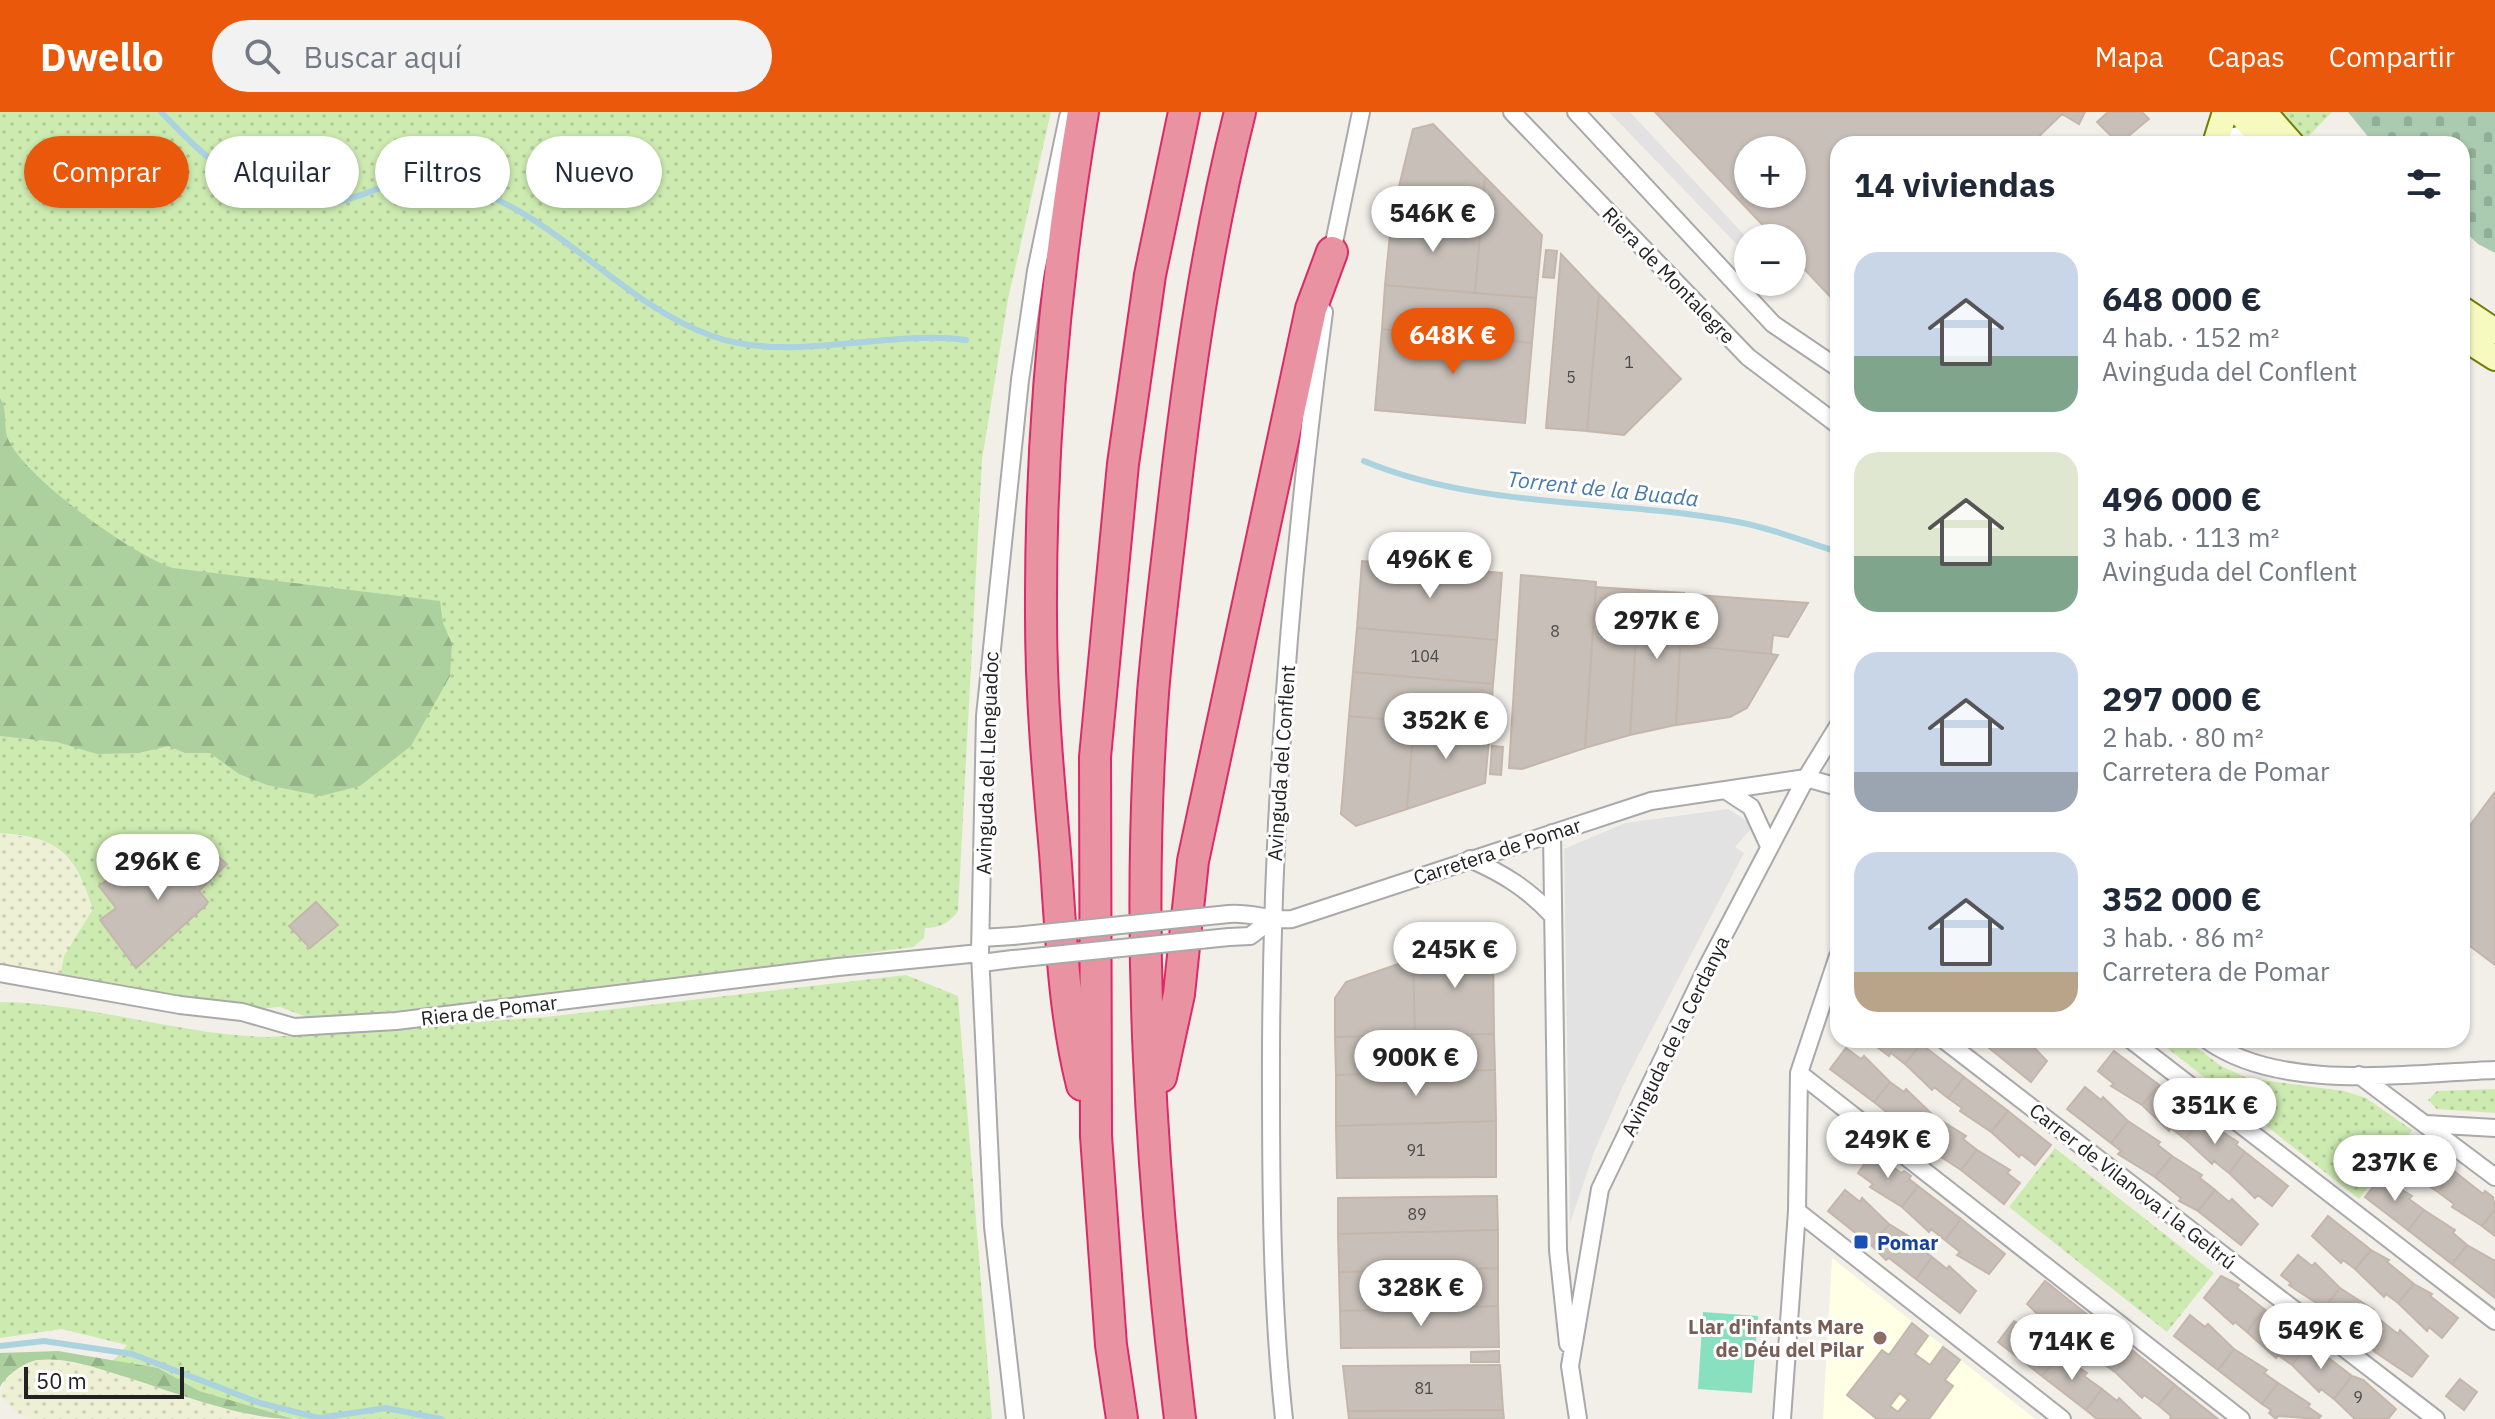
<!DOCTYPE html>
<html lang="es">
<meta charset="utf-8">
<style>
body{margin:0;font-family:"IBM Plex Sans",sans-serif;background:#f2f2f3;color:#1f2937;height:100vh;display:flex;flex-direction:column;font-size:30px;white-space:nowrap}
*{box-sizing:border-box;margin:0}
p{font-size:26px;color:#747a83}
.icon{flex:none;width:44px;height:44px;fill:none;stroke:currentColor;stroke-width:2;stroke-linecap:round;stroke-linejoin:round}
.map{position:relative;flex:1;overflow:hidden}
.side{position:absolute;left:1830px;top:24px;width:640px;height:912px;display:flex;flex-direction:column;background:#fff;border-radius:24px;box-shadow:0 2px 6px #0004}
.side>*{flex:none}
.top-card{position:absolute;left:24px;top:24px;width:760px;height:72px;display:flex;gap:16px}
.controls{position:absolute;left:1734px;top:24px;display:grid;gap:16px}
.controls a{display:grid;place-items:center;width:72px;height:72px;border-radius:50%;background:#fff;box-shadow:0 2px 6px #0004;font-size:40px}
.scale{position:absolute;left:24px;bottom:20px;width:160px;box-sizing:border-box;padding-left:8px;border:4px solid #222;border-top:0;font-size:22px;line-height:28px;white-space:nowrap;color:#222;-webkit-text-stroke:6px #fff;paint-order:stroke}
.price{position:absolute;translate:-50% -68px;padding:0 18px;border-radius:28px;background:#fff;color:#222;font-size:26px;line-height:52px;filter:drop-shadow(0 2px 4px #0008)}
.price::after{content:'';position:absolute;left:50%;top:48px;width:24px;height:18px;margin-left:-12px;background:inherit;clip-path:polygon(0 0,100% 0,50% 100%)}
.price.active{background:#ea580c;color:#fff}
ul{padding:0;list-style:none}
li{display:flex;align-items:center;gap:24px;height:200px;padding:0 24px}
li span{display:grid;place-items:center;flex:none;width:224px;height:160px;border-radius:24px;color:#555}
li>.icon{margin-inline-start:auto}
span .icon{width:96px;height:96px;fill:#fffc;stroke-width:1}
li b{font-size:34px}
h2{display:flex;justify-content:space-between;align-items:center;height:96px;padding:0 24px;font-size:34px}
.chip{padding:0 28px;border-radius:36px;background:#fff;box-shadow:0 2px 6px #0004;font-size:28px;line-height:72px}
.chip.active{background:#ea580c;color:#fff}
header{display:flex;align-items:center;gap:48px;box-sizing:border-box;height:112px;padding:0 40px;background:#ea580c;color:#fff}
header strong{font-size:38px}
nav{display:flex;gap:44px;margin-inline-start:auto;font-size:28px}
.search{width:560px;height:72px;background:#f2f2f3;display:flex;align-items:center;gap:20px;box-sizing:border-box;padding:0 28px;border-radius:44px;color:#747a83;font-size:30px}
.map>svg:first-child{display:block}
.education{fill:#ffffe5}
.farmland{fill:url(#farmland-dots)}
.grass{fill:url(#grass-dots)}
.forest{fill:url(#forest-firs)}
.cemetery{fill:url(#cemetery-stones)}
.pitch{fill:#88e0be}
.parking{fill:#e2e2e2}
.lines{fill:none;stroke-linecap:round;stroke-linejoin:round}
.stream{stroke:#aad3df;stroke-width:6}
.building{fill:#c7bfb8;stroke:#c4b6ab;stroke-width:2;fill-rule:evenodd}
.street-casing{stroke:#a9a9a9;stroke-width:20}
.secondary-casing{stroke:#707d05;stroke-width:28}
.highway-casing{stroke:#dc2a67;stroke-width:34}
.street{stroke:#fff;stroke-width:16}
.secondary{stroke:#f7fabf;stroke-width:24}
.highway{stroke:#e892a2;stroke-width:30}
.street-bridge-casing{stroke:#a9a9a9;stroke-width:20;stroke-linecap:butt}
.street-bridge{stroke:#fff;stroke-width:16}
.transit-dot{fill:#1a4fb4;stroke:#fff;stroke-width:3}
.education-dot{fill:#8d6e63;stroke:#fff;stroke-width:3}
.labels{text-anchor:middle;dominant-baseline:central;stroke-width:6;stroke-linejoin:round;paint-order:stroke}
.number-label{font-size:16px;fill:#4b4948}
.street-label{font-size:20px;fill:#222;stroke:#fff}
.transit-label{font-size:20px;font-weight:bold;fill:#164399;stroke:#fff;text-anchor:start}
.education-label{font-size:20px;font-weight:bold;fill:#785e54;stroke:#fff;text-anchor:end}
.water-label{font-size:22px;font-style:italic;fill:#4a7aab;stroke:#fff}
</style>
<header>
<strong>Dwello</strong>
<div class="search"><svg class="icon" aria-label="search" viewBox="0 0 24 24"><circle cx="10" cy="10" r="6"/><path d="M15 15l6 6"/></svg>Buscar aquí</div>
<nav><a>Mapa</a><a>Capas</a><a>Compartir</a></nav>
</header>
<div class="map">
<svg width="2495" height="1307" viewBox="0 0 2495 1307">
<defs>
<pattern id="farmland-dots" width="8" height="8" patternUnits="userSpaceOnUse" patternTransform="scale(2)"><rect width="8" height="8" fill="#eef0d5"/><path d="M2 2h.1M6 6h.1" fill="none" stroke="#ccceb7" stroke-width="1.8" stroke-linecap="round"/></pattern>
<pattern id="grass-dots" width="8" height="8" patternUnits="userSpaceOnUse" patternTransform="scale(2)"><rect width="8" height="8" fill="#cdebb0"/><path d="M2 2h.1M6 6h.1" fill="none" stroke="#b0c997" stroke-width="1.8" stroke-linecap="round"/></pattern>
<pattern id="forest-firs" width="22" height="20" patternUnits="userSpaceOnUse" patternTransform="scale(2)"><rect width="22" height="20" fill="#add19e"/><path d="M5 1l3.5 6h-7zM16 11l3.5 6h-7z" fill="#95b388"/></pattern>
<pattern id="cemetery-stones" width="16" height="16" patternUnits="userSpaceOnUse" patternTransform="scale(2)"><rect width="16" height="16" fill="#aacbaf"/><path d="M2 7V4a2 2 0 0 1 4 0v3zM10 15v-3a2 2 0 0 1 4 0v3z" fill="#92ae96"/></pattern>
</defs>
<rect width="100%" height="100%" fill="#f2efe9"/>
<path class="education" d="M1832 1146 2034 1306V1307H1823Z"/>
<path class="farmland" d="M0 721 48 728 70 749 86 774 93 797 74 828 65 869 0 858Z
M54 1247 105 1258 264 1307H32L17 1302 0 1284 4 1267 34 1248Z"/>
<path class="grass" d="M0 0H1051L1008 187 982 348 958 799C950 811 939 816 925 816L924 826 913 835 553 883 312 907 280 895 256 897 65 869 61 861 64 844 93 797C75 741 59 725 0 721Z
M2272 0H2332L2301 32Z
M906 863 958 884 992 1307H297L105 1258 127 1233 62 1217 0 1226V890C91 891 178 923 269 925L546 905Z
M2157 928H2186L2221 954 2247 966 2344 979 2366 986 2412 1018 2359 1087Z
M2495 977V1001L2437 997 2428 988 2437 979Z
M2055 1036 2214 1161 2167 1220 2009 1095Z"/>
<path class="forest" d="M0 286C8 297 3 314 8 327 25 366 134 444 173 456L440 489 443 511 452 532 450 564 411 634 360 674 321 684 267 673 239 662 210 641H185L168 634 139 641 97 642 57 630 0 624Z
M58 1239 158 1256 199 1279 294 1307C238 1307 170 1278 116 1262 92 1254 63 1245 38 1248 26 1249 5 1264 0 1275V1241Z"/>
<path class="cemetery" d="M2348 0H2495V141L2478 132 2462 117V32H2374Z"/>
<path class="pitch" d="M1703 1200 1758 1204 1752 1281 1698 1277Z"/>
<path class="parking" d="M1609 0H1630L1748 127V144Z
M1728 697 1747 709 1751 717 1735 735 1744 741 1627 965 1594 1040 1570 1111 1564 737 1625 711Z"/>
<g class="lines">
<path class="stream" d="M161 0C207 48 268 108 342 89 365 83 407 63 430 65 441 65 454 72 465 75 559 104 620 191 712 224 790 252 885 217 966 228
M1364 349C1481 398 1614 386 1738 410 1772 416 1805 430 1838 440
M0 1234 44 1229 132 1242 260 1291 319 1306 386 1296 441 1307"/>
</g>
<path class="building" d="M1655 0H2085L2079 12 2062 2 2031 32H1838V193L1792 144V126H1775ZM1748 38H1792V82H1748Z
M2108 0H2142L2149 7 2119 32 2097 10Z
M1433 12 1485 65 1481 111 1392 103 1413 17Z
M1485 65 1542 123 1536 186 1475 181Z
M1392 103 1481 111 1475 181 1385 173Z
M1546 138 1557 139 1554 166 1543 165Z
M1561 142 1599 182 1587 319 1546 316Z
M1385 173 1536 186 1532 231 1382 217Z
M1599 182 1681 267 1624 323 1587 319Z
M1382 217 1532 231 1525 311 1375 298Z
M1362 449 1502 461 1497 528 1357 516Z
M1521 463 1596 470 1585 636 1522 657 1509 656Z
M1596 475 1639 478 1630 623 1585 636Z
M1639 478 1684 481 1680 537 1676 613 1630 623Z
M1684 482 1752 487 1808 491 1788 525 1773 523 1771 542 1680 533Z
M1357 516 1497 528 1493 572 1353 560Z
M1680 533 1771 542 1778 543 1747 596 1730 605 1676 613Z
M1353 560 1493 572 1490 617 1349 604Z
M1349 604 1414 610 1407 697 1356 714 1341 702Z
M1414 610 1490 617 1485 671 1407 697Z
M1492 634 1503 635 1501 663 1490 662Z
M2495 680V853L2462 828V724Z
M199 729 227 752 199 779 208 790 206 793 136 856 100 808 116 796 99 774 129 752 143 772Z
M316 790 338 813 310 836 289 814Z
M1478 825 1493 836 1494 922 1415 923 1413 847Z
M1413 847 1415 923 1335 925V886L1346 870Z
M1494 922 1495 958 1336 963 1335 925Z
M1873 928H1916L1921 932 1905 952 1891 941 1889 944 1873 932Z
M1994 928H2027L2047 949 2031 970 1988 935Z
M1921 932 1964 965 1948 986 1934 975 1932 978 1905 952Z
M1846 936 1861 947 1864 944 1890 970 1874 990 1830 957Z
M2114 939 2159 973 2142 993 2111 974 2114 972 2098 959Z
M1495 958 1496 1009 1336 1014V963Z
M1964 965 2008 999 1991 1020 1960 999 1962 996 1948 986Z
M1890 970 1904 980 1906 977 1934 1004 1917 1024 1874 990Z
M2159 973 2202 1007 2185 1027 2171 1016 2169 1019 2142 993Z
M2085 975 2101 988 2103 985 2128 1009 2111 1031 2067 997Z
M2008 999 2051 1033 2035 1053 2021 1042 2019 1045 1991 1020Z
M1934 1004 1966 1024 1963 1027 1977 1038 1961 1058 1924 1034 1926 1031 1917 1024Z
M2202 1007 2238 1030 2236 1033 2245 1040 2229 1061 2214 1049 2212 1052 2185 1027Z
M1496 1009V1065L1337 1066 1336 1014Z
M2128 1009 2160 1030 2158 1033 2172 1044 2155 1065 2118 1042 2121 1039 2111 1031Z
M2412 1026 2431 1036 2429 1039 2454 1059 2438 1080 2409 1062 2411 1058 2396 1046Z
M1977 1038 2010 1058 2007 1061 2020 1071 2004 1092 1961 1058Z
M1873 1040 1901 1061 1904 1059 1911 1064 1909 1067 1918 1074 1902 1095 1870 1075 1873 1072 1858 1061Z
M2245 1040 2288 1074 2272 1094 2258 1083 2255 1086 2229 1061Z
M2172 1044 2202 1063 2200 1066 2215 1078 2198 1099 2179 1089 2181 1086 2155 1065Z
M2454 1059 2483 1082 2485 1079 2493 1085 2495 1097 2482 1114 2452 1095 2454 1092 2438 1080Z
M2381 1065 2412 1084 2409 1087 2424 1098 2408 1118 2365 1085Z
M1918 1074 1961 1107 1945 1128 1931 1117 1929 1120 1902 1095Z
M1845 1078 1860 1090 1862 1086 1889 1112 1872 1134 1828 1099Z
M2215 1078 2229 1090 2232 1087 2258 1112 2241 1133 2198 1099Z
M1497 1084 1498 1118 1338 1122V1086Z
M2495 1097V1124L2482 1114Z
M2424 1098 2455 1118 2453 1121 2467 1133 2452 1152 2408 1118Z
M2328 1104 2371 1138 2355 1157 2343 1148 2341 1151 2312 1124Z
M1961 1107 2005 1142 1989 1162 1957 1143 1960 1140 1945 1128Z
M1889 1112 1920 1131 1918 1134 1932 1145 1916 1167 1889 1146 1886 1148 1872 1134Z
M1498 1118V1156L1339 1160 1338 1122Z
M2467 1133 2495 1149V1186L2452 1152Z
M2371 1138 2389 1148 2387 1150 2414 1172 2398 1191 2386 1182 2384 1185 2355 1157Z
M2298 1143 2312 1154 2315 1151 2340 1176 2324 1196 2289 1173 2291 1171 2281 1163Z
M1932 1145 1947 1157 1949 1154 1976 1179 1960 1201 1916 1167Z
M1498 1156V1194L1340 1199 1339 1160Z
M2221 1164 2239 1173 2237 1176 2264 1197 2247 1220 2235 1210 2233 1212 2204 1186Z
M2045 1169 2089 1204 2071 1226 2053 1212 2051 1215 2027 1192Z
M2414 1172 2432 1182 2430 1184 2458 1206 2442 1226 2429 1215 2427 1219 2398 1191Z
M2340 1176 2374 1198 2372 1201 2384 1211 2368 1231 2324 1196Z
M1498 1194 1499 1235 1341 1236 1340 1199Z
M2264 1197 2309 1231 2292 1253 2278 1243 2276 1246 2247 1220Z
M2190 1203 2205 1215 2208 1212 2234 1237 2218 1258 2174 1224Z
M2089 1204 2132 1238 2115 1260 2097 1247 2095 1250 2071 1226Z
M2014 1209 2043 1226 2040 1229 2059 1243 2042 1264 1998 1230Z
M1912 1211 1928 1224 1915 1242 1930 1253 1943 1235 1960 1248 1945 1268 1953 1274 1929 1307H1877L1847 1283 1882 1238 1889 1243ZM1900 1281 1908 1288 1898 1300 1890 1294Z
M2384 1211 2398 1222 2400 1218 2428 1244 2412 1265 2375 1240 2368 1231Z
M2309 1231 2352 1264 2334 1287 2321 1277 2319 1280 2292 1253Z
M2234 1237 2267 1258 2264 1261 2278 1271 2262 1292 2218 1258Z
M2132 1238 2175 1273 2158 1293 2144 1283 2142 1286 2115 1260Z
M1499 1239V1250H1471V1240Z
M2059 1243 2087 1261 2084 1264 2102 1277 2086 1298 2042 1264Z
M1500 1253 1503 1298 1348 1299 1343 1254Z
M2352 1264 2363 1268 2396 1297 2388 1307H2355L2334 1287Z
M2460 1267 2477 1280 2464 1298 2446 1284Z
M2278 1271 2310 1292 2308 1295 2321 1304 2318 1307 2278 1304 2276 1307 2269 1301 2271 1298 2262 1292Z
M2175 1273 2194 1288 2218 1307H2170L2171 1304 2158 1293Z
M2102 1277 2117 1289 2119 1286 2141 1307H2097L2086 1298Z
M1503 1298 1504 1307H1349L1348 1299Z"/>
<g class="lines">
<g class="street-casing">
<path id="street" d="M1512 0 1748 245 1838 313
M1576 0 1773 212 1838 256
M2224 32 2234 24 2255 19
M1331 145 1361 0
M1725 678 1751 695 1769 734
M1552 721 1558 1138 1568 1232
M1470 747C1504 762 1528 777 1553 804
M1229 802C1252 800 1269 809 1292 807L1651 689 1806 666 1838 675
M1229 825 1250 824 1270 809
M981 826 1013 824
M981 851 1013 847
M0 861 180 893 242 900 294 915 396 909 838 855 980 841
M1944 928 2436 1307
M2131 928 2495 1209
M2207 928C2280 981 2409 961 2495 958
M1799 961 2241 1307
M2359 963 2495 1065
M2426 1012 2495 1016
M1797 1099 2062 1307
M1015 1307 993 1114 980 841 985 604 1020 268 1036 159 1068 5
M1284 1307C1272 1197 1271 1086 1271 975 1270 716 1290 457 1324 200
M1578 1307 1570 1254 1600 1077 1707 855 1806 666 1838 614
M1782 1307 1797 1099 1799 961 1838 844"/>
</g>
<g class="secondary-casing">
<path id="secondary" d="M2239 0 2267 32
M2264 0 2292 32
M2215 32 2225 0
M2462 197 2495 219
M2462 225 2495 246"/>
</g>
<g class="highway-casing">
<path id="highway" d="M1161 965 1179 882 1193 749 1311 197 1332 140
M1082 973C1063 897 1061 818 1055 740 1048 662 1041 583 1041 505 1040 337 1055 166 1083 0
M1122 1307 1111 1233 1096 1024 1095 645 1123 352 1150 163 1184 0
M1180 1307C1151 1067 1135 823 1153 581 1158 520 1166 459 1173 397 1188 264 1207 130 1240 0"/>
</g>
<use href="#street" class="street"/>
<use href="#secondary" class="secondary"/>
<use href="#highway" class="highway"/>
<g class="street-bridge-casing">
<path id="street-bridge" d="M1013 824 1229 802
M1013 847 1229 825"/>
</g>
<use href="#street-bridge" class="street-bridge"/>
</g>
<rect class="transit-dot" x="1853" y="1122" width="16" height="16" rx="4"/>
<circle class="education-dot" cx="1880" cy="1226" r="8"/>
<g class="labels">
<g class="number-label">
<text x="1629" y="250">1</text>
<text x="1571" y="265">5</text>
<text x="1555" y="519">8</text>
<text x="1425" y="544">104</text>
<text x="1416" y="1038">91</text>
<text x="1417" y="1102">89</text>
<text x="1424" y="1276">81</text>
<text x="2358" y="1285">9</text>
</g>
<g class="street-label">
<text transform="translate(1669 163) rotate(46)">Riera de Montalegre</text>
<text transform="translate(987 651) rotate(-88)">Avinguda del Llenguadoc</text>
<text transform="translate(1281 651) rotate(-86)">Avinguda del Conflent</text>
<text transform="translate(1497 739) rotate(-18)">Carretera de Pomar</text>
<text transform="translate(489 898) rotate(-7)">Riera de Pomar</text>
<text transform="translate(1675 924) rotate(-64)">Avinguda de la Cerdanya</text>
<text transform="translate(2133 1074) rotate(38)">Carrer de Vilanova i la Geltrú</text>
</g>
<g class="transit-label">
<text x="1877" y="1130">Pomar</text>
</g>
<g class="education-label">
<text x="1864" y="1214">Llar d'infants Mare<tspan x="1864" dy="23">de Déu del Pilar</tspan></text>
</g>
<g class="water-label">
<text transform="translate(1603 376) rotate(6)">Torrent de la Buada</text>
</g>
</g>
</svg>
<div class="controls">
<a>+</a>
<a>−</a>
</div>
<div class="scale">50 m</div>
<b class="price" style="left:1433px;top:142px">546K €</b>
<b class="price active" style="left:1453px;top:264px">648K €</b>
<b class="price" style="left:1430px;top:488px">496K €</b>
<b class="price" style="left:1657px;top:549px">297K €</b>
<b class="price" style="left:1446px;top:649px">352K €</b>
<b class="price" style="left:158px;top:790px">296K €</b>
<b class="price" style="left:1455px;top:878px">245K €</b>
<b class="price" style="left:1416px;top:986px">900K €</b>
<b class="price" style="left:2215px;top:1034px">351K €</b>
<b class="price" style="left:1888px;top:1068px">249K €</b>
<b class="price" style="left:2395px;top:1091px">237K €</b>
<b class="price" style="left:1421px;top:1216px">328K €</b>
<b class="price" style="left:2321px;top:1259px">549K €</b>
<b class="price" style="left:2072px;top:1270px">714K €</b>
<div class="top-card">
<a class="chip active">Comprar</a>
<a class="chip">Alquilar</a>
<a class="chip">Filtros</a>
<a class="chip">Nuevo</a>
</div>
<section class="side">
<h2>14 viviendas<svg class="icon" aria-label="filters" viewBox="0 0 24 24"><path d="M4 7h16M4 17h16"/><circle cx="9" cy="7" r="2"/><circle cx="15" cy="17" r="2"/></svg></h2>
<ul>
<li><span style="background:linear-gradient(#c9d6e8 65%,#7fa58c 0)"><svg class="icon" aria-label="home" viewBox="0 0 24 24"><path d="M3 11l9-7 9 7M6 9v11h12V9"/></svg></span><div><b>648 000 €</b><p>4 hab. · 152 m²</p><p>Avinguda del Conflent</p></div></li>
<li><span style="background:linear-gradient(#dfe7d0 65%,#7fa58c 0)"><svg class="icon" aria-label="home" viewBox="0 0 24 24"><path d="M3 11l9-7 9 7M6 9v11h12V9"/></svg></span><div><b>496 000 €</b><p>3 hab. · 113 m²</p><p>Avinguda del Conflent</p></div></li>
<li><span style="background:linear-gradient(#c9d6e8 75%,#9aa5b1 0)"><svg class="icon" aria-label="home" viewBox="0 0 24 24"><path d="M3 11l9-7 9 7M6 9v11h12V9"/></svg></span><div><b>297 000 €</b><p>2 hab. · 80 m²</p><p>Carretera de Pomar</p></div></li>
<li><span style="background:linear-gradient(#c9d6e8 75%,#b9a48a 0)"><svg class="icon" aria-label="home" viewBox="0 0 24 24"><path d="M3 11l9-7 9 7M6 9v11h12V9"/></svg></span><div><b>352 000 €</b><p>3 hab. · 86 m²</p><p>Carretera de Pomar</p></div></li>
</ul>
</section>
</div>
